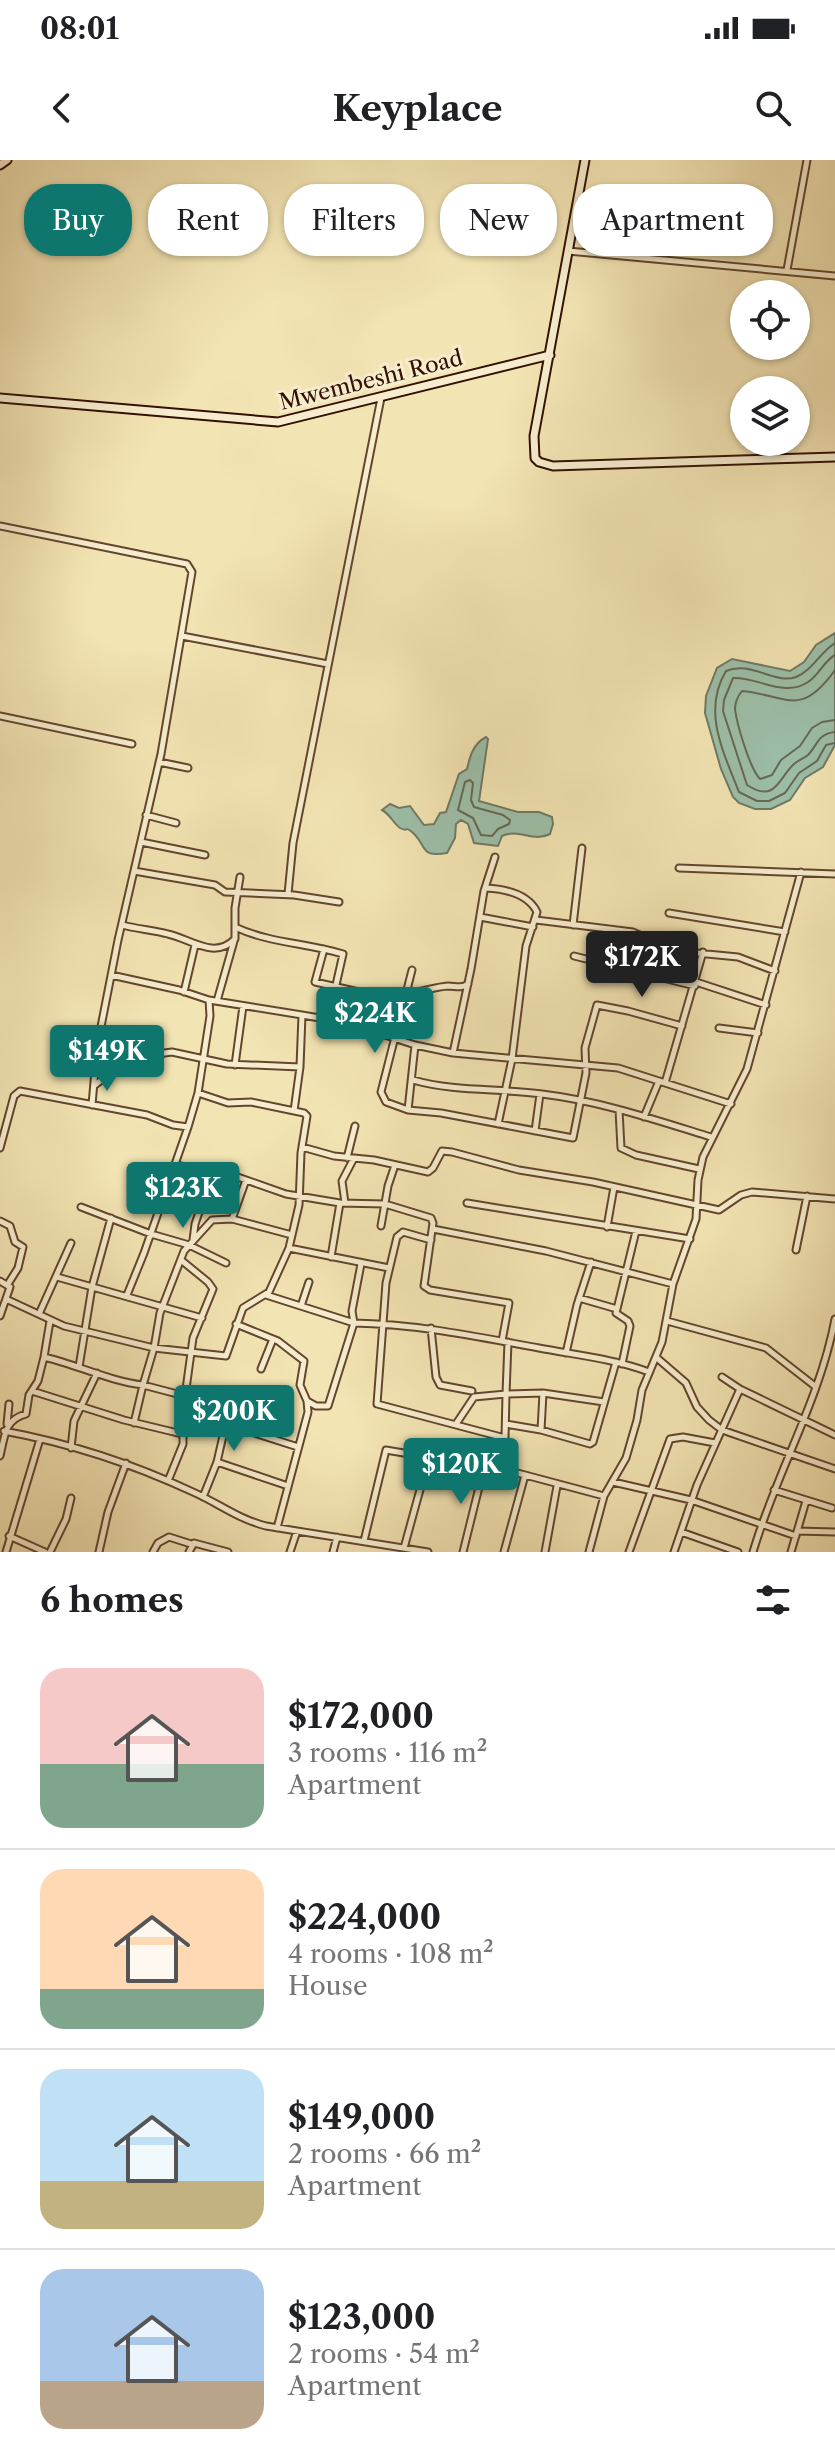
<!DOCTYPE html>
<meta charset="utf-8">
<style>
body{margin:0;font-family:"Libre Caslon Text",serif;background:#f2f2f2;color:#202124;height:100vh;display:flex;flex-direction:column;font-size:30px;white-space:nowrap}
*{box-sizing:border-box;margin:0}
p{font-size:26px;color:#757577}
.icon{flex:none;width:44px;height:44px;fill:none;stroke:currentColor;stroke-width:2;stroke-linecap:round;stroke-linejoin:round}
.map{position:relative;height:1392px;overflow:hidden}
.panel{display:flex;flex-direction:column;background:#fff;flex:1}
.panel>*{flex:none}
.hud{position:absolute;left:24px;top:24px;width:788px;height:72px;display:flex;gap:16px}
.controls{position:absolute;left:730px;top:120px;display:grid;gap:16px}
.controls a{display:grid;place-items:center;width:80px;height:80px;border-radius:50%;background:#fff;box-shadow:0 2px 6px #0004;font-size:40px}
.price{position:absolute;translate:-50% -68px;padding:0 18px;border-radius:8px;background:#0f766e;color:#fff;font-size:26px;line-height:52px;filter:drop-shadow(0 2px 4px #0008)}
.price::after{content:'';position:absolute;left:50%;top:48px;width:24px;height:18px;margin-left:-12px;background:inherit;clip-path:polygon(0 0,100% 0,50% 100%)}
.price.active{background:#222;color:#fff}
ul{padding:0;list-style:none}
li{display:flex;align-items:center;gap:24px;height:200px;padding:0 40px}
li+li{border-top:2px solid #e0e0e0}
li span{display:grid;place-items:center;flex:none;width:224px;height:160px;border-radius:24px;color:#555}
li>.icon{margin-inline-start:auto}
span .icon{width:96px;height:96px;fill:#fffc;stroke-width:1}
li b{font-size:34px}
h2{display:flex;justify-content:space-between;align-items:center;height:96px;padding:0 40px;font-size:34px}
.pill{padding:0 28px;border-radius:32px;background:#fff;box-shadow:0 2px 6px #0004;font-size:28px;line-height:72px}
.pill.active{background:#0f766e;color:#fff}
.status{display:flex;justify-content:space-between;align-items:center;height:56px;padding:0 40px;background:#fff;direction:ltr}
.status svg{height:22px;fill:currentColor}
header{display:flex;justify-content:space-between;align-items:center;height:104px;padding:0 40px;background:#fff;font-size:36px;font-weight:700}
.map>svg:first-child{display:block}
.water{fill:#9cbfa9;stroke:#717965;stroke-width:2}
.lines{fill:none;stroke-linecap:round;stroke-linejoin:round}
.shore{stroke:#666854;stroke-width:2}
.street-casing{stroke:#62462d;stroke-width:9}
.secondary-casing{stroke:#311100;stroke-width:11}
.street{stroke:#f7edce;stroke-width:5}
.secondary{stroke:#f7edce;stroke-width:7}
.labels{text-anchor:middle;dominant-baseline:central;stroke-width:6;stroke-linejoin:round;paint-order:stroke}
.street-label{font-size:22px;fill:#311100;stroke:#f7edce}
</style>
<div class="status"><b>08:01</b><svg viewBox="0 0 49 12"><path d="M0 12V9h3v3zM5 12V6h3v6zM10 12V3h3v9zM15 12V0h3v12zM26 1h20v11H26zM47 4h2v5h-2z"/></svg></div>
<header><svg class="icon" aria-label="back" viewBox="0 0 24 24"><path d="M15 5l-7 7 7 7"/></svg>Keyplace<svg class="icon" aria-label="search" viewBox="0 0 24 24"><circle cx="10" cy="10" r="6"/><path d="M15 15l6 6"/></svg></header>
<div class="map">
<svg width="835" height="1392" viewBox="0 0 835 1392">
<rect width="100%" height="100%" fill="#f3e4b3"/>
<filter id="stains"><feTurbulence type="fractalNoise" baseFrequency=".0025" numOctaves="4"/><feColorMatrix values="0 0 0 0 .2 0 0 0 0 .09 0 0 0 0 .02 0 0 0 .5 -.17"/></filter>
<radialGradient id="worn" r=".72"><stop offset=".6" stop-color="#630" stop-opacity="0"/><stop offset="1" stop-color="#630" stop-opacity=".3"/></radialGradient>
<path class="water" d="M835 473V585L823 607 805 618 790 640 771 649H755L739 643 733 637 721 609 705 553 706 536 717 508 732 499 790 511 804 502 816 485Z
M486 577 488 579 479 641 518 652H539L552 657 553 664 550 674C533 683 519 668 502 676L498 686 474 683 468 664 461 660 456 664 455 678 447 693C419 698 428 686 412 672 404 665 409 673 400 668 393 663 390 654 382 650L390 644 399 648 410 646 424 665 434 664 440 653 446 652 459 614 467 609C470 596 473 584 486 577Z"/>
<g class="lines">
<path class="shore" d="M835 483C820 492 812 511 796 517 775 525 750 500 726 511 702 551 723 591 739 632L757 641H769L785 633 799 613 817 601 826 585 835 583
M835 495C824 501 819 515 808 522 784 538 759 517 733 518L724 540 723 551 747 625C775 643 778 620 792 606 796 601 803 599 808 595 818 585 817 574 835 572
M835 510C800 559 786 535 742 531 738 536 735 542 735 549 737 565 750 609 760 619L772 615 781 600 800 586 812 568 822 562 835 560
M470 620 473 623 471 640 474 647 503 655 510 660 509 664 498 669 492 676 481 675 473 658 458 650 465 622Z"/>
<g class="street-casing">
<path id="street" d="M568 91 835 116
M787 110 807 0
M0 366 187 404 192 412 161 594 118 780 97 887 92 945
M182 476 328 504
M0 556 132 584
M159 602 188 608
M146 655 176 663
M141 682 205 695
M679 708 835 714
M134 711 215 725 225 732 294 735 339 742
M486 728C505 729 528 734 537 752L526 786 512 899 498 964
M288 734 293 683 381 238
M669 753 785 772
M480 757 533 767
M536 760 633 772 676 791 738 797 775 811
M122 765C137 769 153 770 168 774 191 779 214 800 235 779V748L240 717
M573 765 582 688
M235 767C269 783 307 783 343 794L336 825
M324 789 315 822 403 842
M574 796 695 826
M412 810 381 932 386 942 408 950 441 953 573 978 586 913 585 888 597 845 628 851 682 866
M111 815 179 830 209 840 302 855
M696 822 766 845
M184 832 195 785
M406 833C421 833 433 827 448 826 456 826 460 829 468 824
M217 841 234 781
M719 868 758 873
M453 893 471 809 484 731 495 697
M235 905 243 846
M413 920C455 932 499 928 542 934 600 941 656 960 711 977
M665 923 703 792
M95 925 116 909 121 899 172 892 227 904 300 907
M408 950 415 885
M619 950 621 988 636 995 699 1009
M294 951 300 907 302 855 349 863 415 885 453 893 618 908 731 944
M644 957 659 921
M535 971 540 934
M302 987 334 996 374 1000 428 1012 433 1008 442 991 452 992 519 1010 593 1022 719 1050 741 1035 752 1032 835 1039
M0 988 14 936 20 931 147 955 173 965 188 967 198 933 210 856 209 840
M347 998 355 966
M175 1005 186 1007 198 1015H232L286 1034 340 1043 385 1044 431 1058 433 1063 424 1126 430 1130 509 1143 502 1181
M345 1043 342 1021 354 998
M467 1043 690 1079
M81 1047 151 1074 189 1085 226 1103
M232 1059 246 1020
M0 1061 10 1066 15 1082 23 1087 18 1108 8 1124
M381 1066 388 1026 395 1005
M607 1067 614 1027
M433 1069 546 1091 673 1124
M193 1080 195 1064 212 1014
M431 1080 403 1072 397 1077 386 1123 377 1244 505 1278 506 1234 543 1233 604 1242
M289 1088 389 1108
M796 1090 807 1036
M331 1097 340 1043
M361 1104 352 1151 354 1163C417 1164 478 1177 539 1188 576 1195 615 1199 649 1212
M57 1117 202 1158
M0 1121 10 1127 0 1156
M127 1135 144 1093 188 967
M266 1135 354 1163 328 1246H316L307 1241
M579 1138 617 1149
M6 1139 64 1166 154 1188 226 1196 243 1148 269 1132 289 1088 299 1045 301 993 307 956 304 953 251 942 228 943 198 933
M301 1146 309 1122
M39 1154 71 1083
M667 1161 766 1188 816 1227
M236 1164 278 1181 304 1201 300 1225 307 1241 308 1252 277 1368
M431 1168 436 1217 440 1225 472 1231
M566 1193 577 1145 591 1102
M44 1197C78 1205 109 1221 143 1225L154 1188 160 1153 184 1091 212 1060 232 1059 292 1075
M657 1198 686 1223 697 1247 709 1260 722 1270 835 1309
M622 1204 630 1166 628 1161 616 1153 636 1071
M79 1207 92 1127 111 1058
M261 1209 273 1179
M722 1217 740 1229
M32 1231 124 1260 182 1274
M134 1263 143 1225 185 1236
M7 1264 9 1244
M226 1264 298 1287
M456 1264 474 1237 506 1234 508 1182
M506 1264 541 1270 590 1284 593 1282 616 1202
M541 1270 543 1233
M4 1271C69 1283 133 1304 193 1332 220 1344 236 1358 266 1366L428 1392
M71 1288 74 1261 97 1213
M0 1296C5 1276 4 1260 26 1254L29 1235 38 1221 44 1197 50 1161
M217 1302 288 1326
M498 1309 505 1278
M168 1321 183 1284V1251L193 1178 213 1129 208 1122 181 1100
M613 1322 691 1340 796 1376
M774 1330 832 1348
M203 1337 217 1302 231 1241
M797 1371 835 1372
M681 1372 738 1392
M9 1376 45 1392
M364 1381 386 1290 510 1311 604 1336
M404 1388 429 1297
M6 1392 40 1279
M50 1392 66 1359 71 1338
M99 1392 108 1352 126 1303
M153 1392 158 1383 169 1377 191 1384
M189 1392 194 1383 228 1392
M290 1392 297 1371
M333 1392 337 1377
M463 1392 484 1307
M504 1392 525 1315
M545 1392 557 1326
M589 1392 604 1336 626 1298 637 1260 642 1230 662 1182 673 1124 696 1059 698 1020 703 997 747 909 801 712
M629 1392 670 1279 683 1277 715 1283
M674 1392 697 1325 740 1229 835 1275
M753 1392C776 1313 820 1240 835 1159
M791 1392 806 1341"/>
</g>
<g class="secondary-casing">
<path id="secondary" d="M585 0 534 276 535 298 539 302 553 306 835 297
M0 5 7 0
M0 238 278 262 550 195"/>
</g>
<use href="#street" class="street"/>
<use href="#secondary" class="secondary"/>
</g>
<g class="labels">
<g class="street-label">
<text transform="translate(371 220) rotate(-14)">Mwembeshi Road</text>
</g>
</g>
<rect width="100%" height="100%" filter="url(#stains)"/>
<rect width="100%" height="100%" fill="url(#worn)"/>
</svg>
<div class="controls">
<a><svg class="icon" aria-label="locate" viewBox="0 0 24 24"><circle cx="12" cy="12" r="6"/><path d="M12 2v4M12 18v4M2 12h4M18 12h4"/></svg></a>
<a><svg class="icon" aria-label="layers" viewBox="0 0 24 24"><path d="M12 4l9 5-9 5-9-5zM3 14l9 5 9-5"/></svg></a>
</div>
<b class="price active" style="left:642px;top:839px">$172K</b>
<b class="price" style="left:375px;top:895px">$224K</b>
<b class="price" style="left:107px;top:933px">$149K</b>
<b class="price" style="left:183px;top:1070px">$123K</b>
<b class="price" style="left:234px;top:1293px">$200K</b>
<b class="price" style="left:461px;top:1346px">$120K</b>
<div class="hud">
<a class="pill active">Buy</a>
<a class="pill">Rent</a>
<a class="pill">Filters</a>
<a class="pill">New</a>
<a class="pill">Apartment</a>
</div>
</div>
<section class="panel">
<h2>6 homes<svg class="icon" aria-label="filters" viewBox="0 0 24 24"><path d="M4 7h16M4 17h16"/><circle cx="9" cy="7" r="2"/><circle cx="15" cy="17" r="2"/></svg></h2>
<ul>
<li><span style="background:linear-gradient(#f6c9c9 60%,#7fa58c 0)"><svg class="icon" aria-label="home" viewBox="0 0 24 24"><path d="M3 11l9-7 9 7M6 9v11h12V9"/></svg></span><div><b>$172,000</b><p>3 rooms · 116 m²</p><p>Apartment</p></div></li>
<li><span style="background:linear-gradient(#ffd9b3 75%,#7fa58c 0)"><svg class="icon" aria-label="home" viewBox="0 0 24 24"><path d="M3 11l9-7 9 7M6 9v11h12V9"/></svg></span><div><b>$224,000</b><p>4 rooms · 108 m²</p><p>House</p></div></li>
<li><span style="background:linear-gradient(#bfe0f5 70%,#c2b280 0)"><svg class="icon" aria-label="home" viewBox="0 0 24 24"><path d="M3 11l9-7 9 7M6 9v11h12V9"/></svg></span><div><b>$149,000</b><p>2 rooms · 66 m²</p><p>Apartment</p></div></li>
<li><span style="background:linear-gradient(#a9c7e8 70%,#b9a48a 0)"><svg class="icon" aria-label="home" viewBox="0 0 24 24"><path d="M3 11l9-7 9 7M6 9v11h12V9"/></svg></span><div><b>$123,000</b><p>2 rooms · 54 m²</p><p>Apartment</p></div></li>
</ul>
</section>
